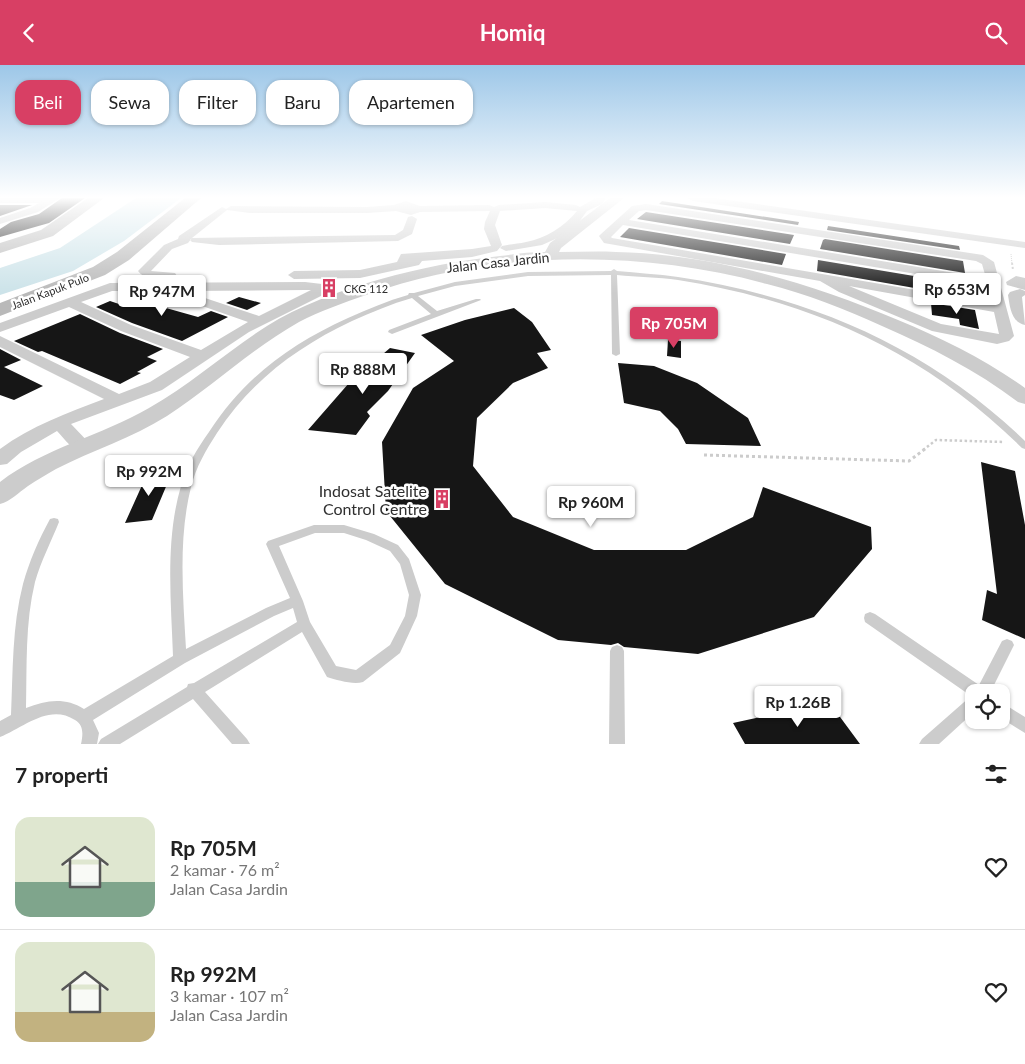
<!DOCTYPE html>
<html lang="id">
<meta charset="utf-8">
<style>
body{margin:0;font-family:Lato,sans-serif;background:#f6f6f6;color:#222;height:100vh;display:flex;flex-direction:column;font-size:19px;white-space:nowrap}
*{box-sizing:border-box;margin:0}
p{font-size:16px;color:#767676}
.icon{flex:none;width:28px;height:28px;fill:none;stroke:currentColor;stroke-width:2;stroke-linecap:round;stroke-linejoin:round}
.map{position:relative;height:679px;overflow:hidden}
.panel{display:flex;flex-direction:column;background:#fff;flex:1}
.panel>*{flex:none}
.top-card{position:absolute;left:15px;top:15px;width:500px;height:45px;display:flex;gap:10px}
.fabs{position:absolute;left:965px;top:619px;display:grid;gap:10px}
.fabs a{display:grid;place-items:center;width:45px;height:45px;border-radius:10px;background:#fff;box-shadow:0 1px 4px #0004;font-size:25px}
.price{position:absolute;translate:-50% -42px;padding:0 11px;border-radius:5px;background:#fff;color:#222;font-size:16px;line-height:32px;filter:drop-shadow(0 1px 2px #0008)}
.price::after{content:'';position:absolute;left:50%;top:30px;width:15px;height:11px;margin-left:-8px;background:inherit;clip-path:polygon(0 0,100% 0,50% 100%)}
.price.active{background:#d83f64;color:#fff}
ul{padding:0;list-style:none}
li{display:flex;align-items:center;gap:15px;height:125px;padding:0 15px}
li+li{border-top:1px solid #e0e0e0}
li span{display:grid;place-items:center;flex:none;width:140px;height:100px;border-radius:15px;color:#555}
li>.icon{margin-inline-start:auto}
span .icon{width:60px;height:60px;fill:#fffc;stroke-width:1}
li b{font-size:21px}
h2{display:flex;justify-content:space-between;align-items:center;height:60px;padding:0 15px;font-size:21px}
.tag{padding:0 18px;border-radius:15px;background:#fff;box-shadow:0 1px 4px #0004;font-size:18px;line-height:45px}
.tag.active{background:#d83f64;color:#fff}
header{display:flex;justify-content:space-between;align-items:center;height:65px;padding:0 15px;background:#d83f64;color:#fff;font-size:22px;font-weight:700}
.map>svg:first-child{display:block}
.water{fill:#cce3e9}
.building{fill:#161616}
.lines{fill:none;stroke-linecap:round;stroke-linejoin:round}
.path-far3{stroke:#ccc;stroke-width:1;stroke-dasharray:1 1;stroke-linecap:butt}
.path-far2{stroke:#ccc;stroke-width:2;stroke-dasharray:2 2;stroke-linecap:butt}
.path-far1{stroke:#ccc;stroke-width:2.5;stroke-dasharray:2.5 2.5;stroke-linecap:butt}
.path{stroke:#ccc;stroke-width:3;stroke-dasharray:3 3;stroke-linecap:butt}
.service{fill:#ccc;fill-rule:evenodd}
.minor{fill:#ccc;fill-rule:evenodd}
.tertiary{fill:#ccc;fill-rule:evenodd}
.secondary{fill:#b9b9b9;fill-rule:evenodd}
.labels{text-anchor:middle;dominant-baseline:central;stroke-width:5;stroke-linejoin:round;paint-order:stroke}
.far-poi-label{font-size:11px;fill:#2f2f2f;stroke:#fff;text-anchor:start}
.far-street-label{font-size:11px;fill:#2f2f2f;stroke:#fff}
.street-label{font-size:14px;fill:#2f2f2f;stroke:#fff}
.near-poi-label{font-size:16px;fill:#2f2f2f;stroke:#fff;text-anchor:end}
</style>
<header><svg class="icon" aria-label="back" viewBox="0 0 24 24"><path d="M15 5l-7 7 7 7"/></svg>Homiq<svg class="icon" aria-label="search" viewBox="0 0 24 24"><circle cx="10" cy="10" r="6"/><path d="M15 15l6 6"/></svg></header>
<div class="map">
<svg width="1025" height="679" viewBox="0 0 1025 679">
<rect width="100%" height="100%" fill="#fff"/>
<path class="water" d="M136 133H181L124 176 73 206 0 230V203L60 183Z"/>
<path class="building" d="M62 133H85L49 158 0 172V164L11 157 39 149Z
M662 136 740 148 799 157 798 160 659 139Z
M0 140H32L0 151Z
M646 147 794 170 790 179 637 154Z
M828 161 959 181 960 185 827 165Z
M629 163 786 189 782 200 620 172Z
M825 174 963 196 965 208 820 184 823 175Z
M818 195 968 220 972 233 817 206Z
M153 229 178 237 166 243 198 252 211 246 228 252 182 276 132 258 96 242 110 236 125 241Z
M239 232 261 238 247 245 226 238Z
M931 238 975 245 979 264 960 260 959 254 932 250Z
M514 243 532 257 551 285 537 288 548 303 513 318 477 353 473 401 513 452 594 485H686L753 452 763 422 871 462 872 484 814 552 698 589 624 582 618 578 611 580 558 575 445 519 386 446 382 377 413 323 454 296 421 270 465 255Z
M80 249 120 268 163 284 147 292 157 296 137 307 141 308 120 319 42 286 38 287 14 276Z
M668 275 681 276V293L667 291Z
M390 283 415 288 388 326 367 347 370 351 356 370 308 365 349 318Z
M0 284 21 295 4 302 43 321 14 335 0 330Z
M618 298 654 301 697 318 748 353 761 381 686 379 678 364 660 346 624 338Z
M981 397 1015 406 1025 460V574L982 555 987 525 997 529Z
M173 405 152 455 125 458 148 407Z
M829 637 860 679H745L733 658Z"/>
<g class="lines">
<path class="path-far3" d="M1011 189 1012 199"/>
<path class="path-far2" d="M1012 198 1013 205"/>
<path class="path-far1" d="M923 385 936 375 1004 377"/>
<path class="path" d="M704 390 909 396 925 384"/>
<path class="service" d="M614 204 617 206C637 208 658 209 678 212 810 232 928 282 1025 376V384L1022 383C925 287 811 236 678 215 658 212 637 212 617 210L620 289 616 291 612 289 611 210 528 211 455 221 418 231 437 246 476 234H480L481 235 392 269 388 267 389 265 431 249 412 233C391 239 372 247 352 256 297 282 251 316 217 368 206 385 196 402 191 422 178 474 183 531 186 584L266 543 290 533 266 479 268 476 314 460H344L374 469 398 480 409 494 421 530 417 551 400 588 363 617C353 620 337 615 327 612L302 567 205 627 247 674 250 679H232L193 634 120 679H98L101 674 187 622 188 619 194 618 297 557 293 543 274 551 185 598 93 655 99 668 97 679H81C83 670 84 660 75 655 49 638 23 663 0 672V656L11 650C13 606 12 561 23 519 29 497 39 474 50 454L54 453 58 454 59 457C51 477 41 496 35 517 25 558 27 601 26 643 46 635 65 632 84 644L173 591C171 535 165 475 181 421 187 400 197 384 209 367 245 312 289 280 348 253 368 244 387 236 408 230L409 228H414L455 217 528 207 611 206ZM315 468H344L366 475 390 486 400 499 409 530 405 551 390 580 356 605 336 601 310 557 303 536 279 481Z
M870 547 875 549 979 620 1002 576 1007 574 1012 576 1014 580 990 628H974V647L939 679H919L922 674 971 631 865 557 864 553 865 549Z
M617 580 622 582 624 586 625 679H609L610 586 612 582Z
M1001 637 1025 652V668L1001 653Z"/>
<path class="minor" d="M0 133H60L38 147 0 159V153L30 143 39 138H0Z
M596 133H606L602 139 587 146 579 157 562 171 542 180 506 186 500 183 502 181C510 179 518 179 526 177 546 173 564 162 577 146L545 143 500 146 495 160 502 180 497 186 472 192 422 196 419 200 360 213 294 214 288 210 294 206 360 205 397 197 401 189 472 184 491 181 484 164 485 157 490 146 420 147 411 150 396 146 367 148H250L227 145 192 173 395 170 403 165 408 152 412 151 417 154 412 169 398 176 219 180 192 177 190 175 192 173 188 178 172 184 151 206 175 208 177 211 175 214C163 217 146 216 138 206L164 180 178 174 179 171 222 142 226 144 231 141 367 142 394 140 406 136 420 141 489 140 494 142 499 140 545 137 576 140 580 142Z
M688 133H714L1025 177V183L693 136Z
M646 139 983 190 994 197 1014 271 1009 276 997 279 932 266 839 227 820 216 604 178 599 171 601 169 632 141ZM646 145 976 196 982 199 986 213 629 155 639 146ZM623 160 988 221 992 238 612 173 611 172ZM849 221 994 247 999 269 941 259Z
M1016 211 1025 213V225L1007 220 1006 217Z
M305 217 322 219 326 225 323 230 249 267 162 325 71 359 93 382 90 386C74 390 67 376 57 366L21 387 7 399 0 400V384C31 361 67 348 104 334L0 282V271L119 329 150 317 190 292 121 266 69 242 0 267V258L110 218ZM311 225 259 251 184 226 305 225ZM112 226H167L168 229 248 257 201 285 131 260 81 237Z
M1020 224 1025 226V230L1022 232 1025 260C1011 257 1010 242 1008 230L1010 227Z"/>
<path class="tertiary" d="M610 133H624L561 183 559 187C578 187 597 186 616 187 713 189 810 218 898 255 942 273 986 295 1025 323V339L1018 337C976 305 930 282 882 261 845 244 807 229 767 219 638 184 492 185 366 230 343 238 320 246 299 257 251 284 212 322 167 351 132 373 93 385 56 404 47 409 37 415 28 421 18 428 11 436 0 439V417C44 383 101 371 149 343 190 320 226 287 267 261 330 222 426 199 500 191 515 189 530 187 545 187L550 178Z"/>
<path class="secondary" d="M88 133H104L53 171 0 188V178L41 165Z
M185 133H201L129 195 105 210 0 251V238L93 202 117 187Z"/>
</g>
<linearGradient id="sky" x2="0" y2="1"><stop stop-color="#9dc7e8"/><stop offset="0.58" stop-color="#fff"/><stop offset="1" stop-color="#fff" stop-opacity="0"/></linearGradient>
<rect width="1025" height="228" fill="url(#sky)"/>
<defs>
<g id="building-bare" transform="scale(1.5)"><path d="M-4-6H4V6H1V3H-1V6H-4ZM-2.5-4.3h1.7v1.8h-1.7ZM.8-4.3h1.7v1.8H.8ZM-2.5-1h1.7V.8h-1.7ZM.8-1h1.7V.8H.8Z" fill="#d83f64" stroke="#fff" stroke-width="2.5" paint-order="stroke"/></g>
</defs>
<g fill-rule="evenodd">
<use href="#building-bare" x="329" y="223"/>
<use href="#building-bare" x="442" y="434"/>
</g>
<g class="labels">
<g class="far-poi-label">
<text x="344" y="223">CKG 112</text>
</g>
<g class="far-street-label">
<text transform="translate(50 226) rotate(-21)">Jalan Kapuk Pulo</text>
</g>
<g class="street-label">
<text transform="translate(498 197) rotate(-6)">Jalan Casa Jardin</text>
</g>
<g class="near-poi-label">
<text x="427" y="425">Indosat Satelite<tspan x="427" dy="18">Control Centre</tspan></text>
</g>
</g>
</svg>
<div class="fabs">
<a><svg class="icon" aria-label="locate" viewBox="0 0 24 24"><circle cx="12" cy="12" r="6"/><path d="M12 2v4M12 18v4M2 12h4M18 12h4"/></svg></a>
</div>
<b class="price" style="left:957px;top:250px">Rp 653M</b>
<b class="price" style="left:162px;top:252px">Rp 947M</b>
<b class="price active" style="left:674px;top:284px">Rp 705M</b>
<b class="price" style="left:363px;top:330px">Rp 888M</b>
<b class="price" style="left:149px;top:432px">Rp 992M</b>
<b class="price" style="left:591px;top:463px">Rp 960M</b>
<b class="price" style="left:798px;top:663px">Rp 1.26B</b>
<div class="top-card">
<a class="tag active">Beli</a>
<a class="tag">Sewa</a>
<a class="tag">Filter</a>
<a class="tag">Baru</a>
<a class="tag">Apartemen</a>
</div>
</div>
<section class="panel">
<h2>7 properti<svg class="icon" aria-label="filters" viewBox="0 0 24 24"><path d="M4 7h16M4 17h16"/><circle cx="9" cy="7" r="2"/><circle cx="15" cy="17" r="2"/></svg></h2>
<ul>
<li><span style="background:linear-gradient(#dfe7d0 65%,#7fa58c 0)"><svg class="icon" aria-label="home" viewBox="0 0 24 24"><path d="M3 11l9-7 9 7M6 9v11h12V9"/></svg></span><div><b>Rp 705M</b><p>2 kamar · 76 m²</p><p>Jalan Casa Jardin</p></div><svg class="icon" aria-label="heart" viewBox="0 0 24 24"><path d="M12 20l-8-8c-3-5 5-10 8-4 3-6 11-1 8 4z"/></svg></li>
<li><span style="background:linear-gradient(#dfe7d0 70%,#c2b280 0)"><svg class="icon" aria-label="home" viewBox="0 0 24 24"><path d="M3 11l9-7 9 7M6 9v11h12V9"/></svg></span><div><b>Rp 992M</b><p>3 kamar · 107 m²</p><p>Jalan Casa Jardin</p></div><svg class="icon" aria-label="heart" viewBox="0 0 24 24"><path d="M12 20l-8-8c-3-5 5-10 8-4 3-6 11-1 8 4z"/></svg></li>
</ul>
</section>
